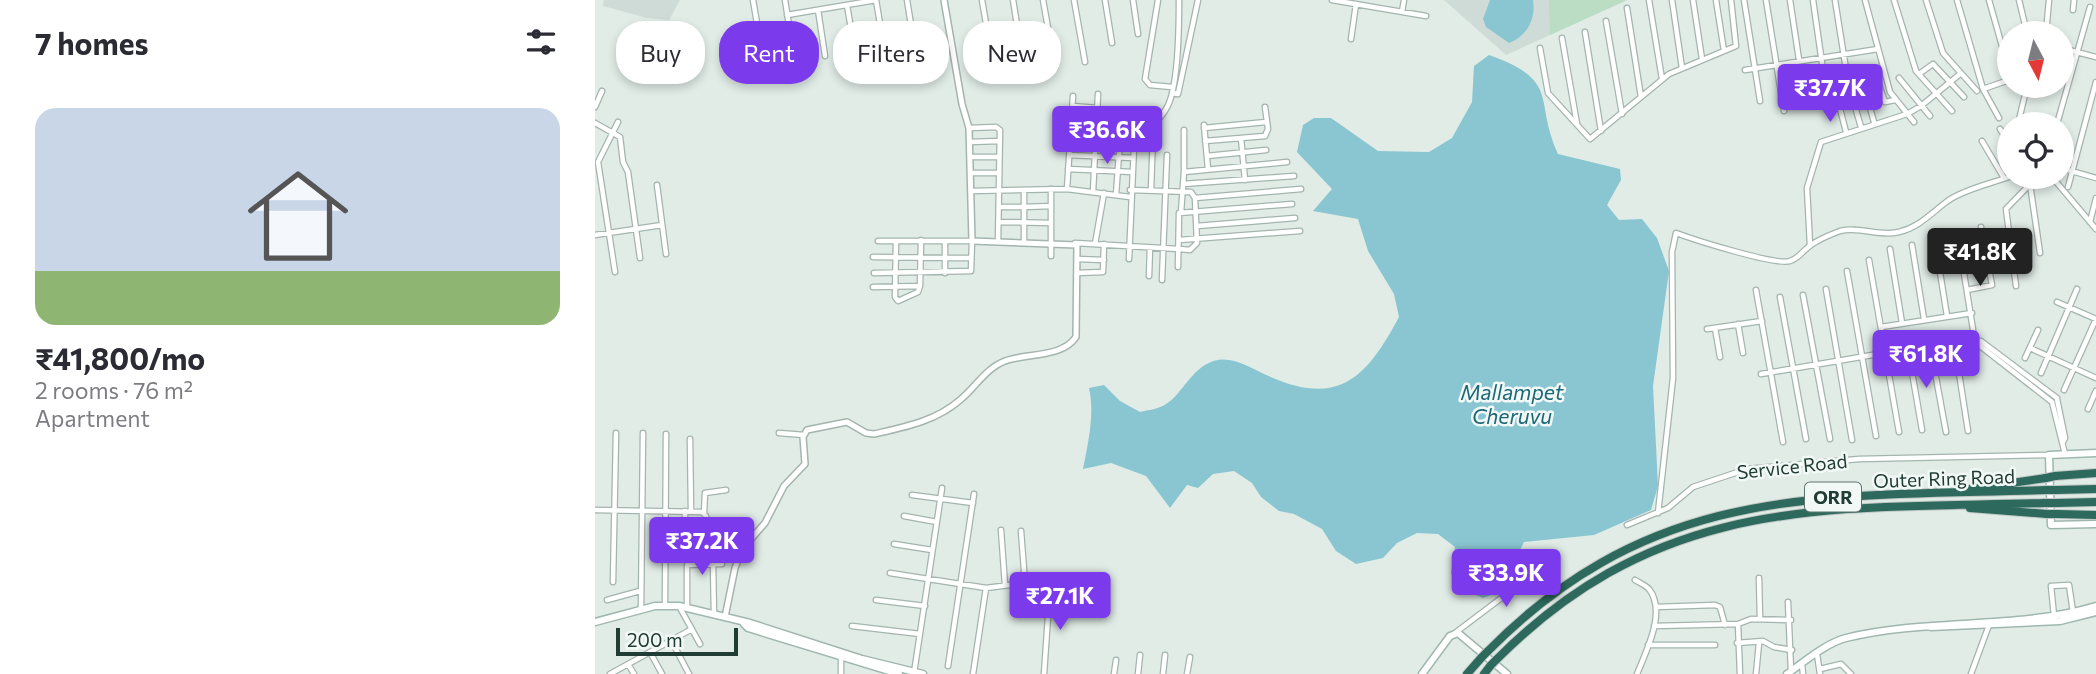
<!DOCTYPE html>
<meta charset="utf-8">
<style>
body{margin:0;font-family:Commissioner,sans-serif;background:#f2f2f3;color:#2b2b33;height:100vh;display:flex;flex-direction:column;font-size:26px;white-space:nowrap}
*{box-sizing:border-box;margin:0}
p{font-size:23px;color:#7c7c81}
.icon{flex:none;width:38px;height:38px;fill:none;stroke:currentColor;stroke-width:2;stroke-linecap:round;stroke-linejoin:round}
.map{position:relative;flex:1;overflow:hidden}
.details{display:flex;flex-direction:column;background:#fff;width:595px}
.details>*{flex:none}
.banner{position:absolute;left:21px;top:21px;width:665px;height:63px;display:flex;gap:14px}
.needle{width:46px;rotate:173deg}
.controls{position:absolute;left:1402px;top:21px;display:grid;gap:14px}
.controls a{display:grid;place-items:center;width:77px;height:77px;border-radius:50%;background:#fff;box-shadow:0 4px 10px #0003;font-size:35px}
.scale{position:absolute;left:21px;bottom:18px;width:122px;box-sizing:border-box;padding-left:7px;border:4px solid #213c35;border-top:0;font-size:19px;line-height:24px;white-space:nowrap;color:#213c35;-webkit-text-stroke:5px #f1f8f5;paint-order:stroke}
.price{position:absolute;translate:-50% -60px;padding:0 16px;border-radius:7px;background:#7c3aed;color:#fff;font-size:23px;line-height:46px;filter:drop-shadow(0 2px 4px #0008)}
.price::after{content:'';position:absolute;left:50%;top:42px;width:21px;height:16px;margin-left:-10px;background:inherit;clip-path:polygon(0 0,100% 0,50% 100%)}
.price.on{background:#222;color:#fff}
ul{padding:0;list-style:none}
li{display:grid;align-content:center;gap:14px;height:371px;padding:0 35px}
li+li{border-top:2px solid #e1e1e2}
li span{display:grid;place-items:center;height:217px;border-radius:21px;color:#555}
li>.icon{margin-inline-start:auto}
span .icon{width:126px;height:126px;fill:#fffc;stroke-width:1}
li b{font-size:30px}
h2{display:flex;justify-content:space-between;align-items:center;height:84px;padding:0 35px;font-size:30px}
.chip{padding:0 24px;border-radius:28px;background:#fff;box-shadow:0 4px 10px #0003;font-size:24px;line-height:63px}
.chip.on{background:#7c3aed;color:#fff}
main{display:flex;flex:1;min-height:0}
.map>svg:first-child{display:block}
.built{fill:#cfdbd6}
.green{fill:#baddc3}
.water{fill:#89c6d1}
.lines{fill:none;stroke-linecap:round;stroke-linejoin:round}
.minor-casing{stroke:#a4b4ae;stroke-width:7}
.tertiary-casing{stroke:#a4b4ae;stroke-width:8}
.secondary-casing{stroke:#9fb7af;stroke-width:9}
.motorway-casing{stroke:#c1c8c6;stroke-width:10}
.minor{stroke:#fff;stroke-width:4.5}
.tertiary{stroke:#fff;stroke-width:5}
.secondary{stroke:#fff;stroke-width:6}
.motorway{stroke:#2d695c;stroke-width:8}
.motorway-bridge-casing{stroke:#c1c8c6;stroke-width:10;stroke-linecap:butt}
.motorway-bridge{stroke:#2d695c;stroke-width:8}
.labels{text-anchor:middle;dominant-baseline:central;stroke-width:5;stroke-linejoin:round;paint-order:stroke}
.shield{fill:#f1f8f5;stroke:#5f746f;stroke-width:2}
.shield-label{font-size:18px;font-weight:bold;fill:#213c35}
.street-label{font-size:19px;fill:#213c35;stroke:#f1f8f5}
.water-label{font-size:21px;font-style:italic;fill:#1b6878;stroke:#f1f8f5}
</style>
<main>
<section class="details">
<h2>7 homes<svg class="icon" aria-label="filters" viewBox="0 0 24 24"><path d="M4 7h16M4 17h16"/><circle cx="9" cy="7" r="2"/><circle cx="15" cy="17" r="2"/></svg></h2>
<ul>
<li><span style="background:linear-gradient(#c9d6e8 75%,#8fb573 0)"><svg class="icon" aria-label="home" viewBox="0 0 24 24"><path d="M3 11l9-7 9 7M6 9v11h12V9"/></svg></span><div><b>₹41,800/mo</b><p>2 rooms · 76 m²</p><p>Apartment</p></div></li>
</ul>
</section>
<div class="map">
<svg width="1501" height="674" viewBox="0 0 1501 674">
<rect width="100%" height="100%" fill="#e1ece7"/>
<path class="built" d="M9 0H85L74 20 52 18 8 6Z
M849 0H1032L911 55Z"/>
<path class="green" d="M954 0H1032L955 35Z"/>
<path class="water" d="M895 0H938C941 19 932 36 914 43L891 27 888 19Z
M894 55C967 81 938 100 963 154L1025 169 1026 180 1012 205 1024 220 1047 219 1062 238 1074 271 1058 386 1063 486 1056 510 999 535 929 542 921 558V577L909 590 888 598 862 587 856 573 860 547 843 534 822 533 802 543 788 558 761 564 741 551 727 529 699 514 684 511 666 497 657 483 639 471 618 474 603 488 592 485 575 508 551 476 516 463 488 469C493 443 500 414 494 388L509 385 525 401 545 412C553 410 564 409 571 404 587 395 598 364 623 360 639 357 656 368 669 374 741 408 770 381 804 317L799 294 773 251 763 219 718 211 737 189 702 152 708 125 719 118H736L783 151 834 152 857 138 877 102 879 66Z"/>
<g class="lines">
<g class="minor-casing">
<path id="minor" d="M158 0 164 35
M190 0 198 50
M281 0 292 65
M312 0 323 68
M387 0 400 76
M418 0 430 74
M448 0 460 67
M479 0 490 62
M510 0 517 43
M538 0 543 34
M563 0 550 79 555 85 577 87
M737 0 831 16
M1054 0 1067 79
M1077 0 1087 68
M1098 0 1107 59
M1121 0 1129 51
M1149 0 1165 101
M1171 0 1189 111
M1195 0 1209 93
M1218 0 1232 98
M1240 0 1253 82
M1270 0 1295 92 1319 122
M1299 0 1321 71 1357 111
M1331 0 1348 53 1382 91
M1362 0 1388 89 1404 118
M1394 0 1414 71
M1424 0 1431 29 1435 33
M252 5 261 59
M1032 8 1046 97
M223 10 230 56
M1478 10 1479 0
M807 12 809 0
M192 15 281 0
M1011 21 1027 114
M990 32 1006 131
M1451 33 1454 0
M967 38 982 124
M756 39 761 4
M945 48 953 93 995 139 1074 74 1141 46 1136 0
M1470 49 1501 57
M1150 70 1283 49
M1324 74 1338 64 1369 97
M1304 78 1335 116
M1284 85 1290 102 1300 100
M1388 89 1414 80
M1270 90 1279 122
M577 93 583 94 603 0
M1256 93 1266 127
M1242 97 1251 132
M478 106 502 108
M0 107 7 91
M476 122 512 124
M0 123 25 137 28 162 33 172 45 258
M1423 124 1432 86
M1462 124 1495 7
M609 125 613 169
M374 128 401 127 405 130 403 242
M609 128 671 122
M1405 129 1414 143
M476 137 541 143
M646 138 650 180
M610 141 670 136 673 129 670 107
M1387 141 1409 178
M375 142 404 141
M474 155 538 158
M612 156 671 150
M376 157H404
M1466 168 1501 178
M473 169 537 172
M589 172V130
M376 173H404
M1457 177 1501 229
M588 184 699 176
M1435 184 1445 253
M62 185 71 254
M1473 187 1501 82
M472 189 478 96
M556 190 558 133
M376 191 472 189 535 197
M429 191V243
M498 192 503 94
M521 195 525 140
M600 198 706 189
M404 207H429
M429 207 456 206
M586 212 589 172 692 162
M404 222 456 223
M1495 222 1501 198
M602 226 700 218
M0 235 67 225
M1363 236 1380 342 1457 402 1470 454
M584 240 705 231
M301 241 300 297 303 301 323 292 325 286 326 240
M1340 241 1352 316
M480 243 584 249 595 250 602 243 600 198 596 192 535 190
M500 244 509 193
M1215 245 1212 188 1226 142 1312 114 1326 106 1365 74
M1317 245 1329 319
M1295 249 1307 323
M456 256V189
M278 257 376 258
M482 259 509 260
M534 259 539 147C547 133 563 124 571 109 584 89 584 25 584 0
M1274 260 1304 432
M583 267 584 213 697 204
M1252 271 1281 436
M20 272 3 162 23 122
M279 273 376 271 377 241H283
M350 273V241
M482 273 508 272 509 244
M554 276 555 248
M567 280 572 155
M1421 286 1411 209 1442 177
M278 287 325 286
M1231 289 1257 440
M1161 290 1188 442
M1372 290 1397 285 1386 227
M1208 295 1235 439
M1185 297 1211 439
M1462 302 1501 319
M1143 324 1148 353
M1286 327 1377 313
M1120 328 1125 357
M1112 329 1167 321
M1359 341 1373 431
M1335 345 1351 432
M1435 348 1501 378
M1313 349 1327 430
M1430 358 1443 330
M1446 373 1482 289
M1166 374 1359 341H1386L1462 398
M1469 390 1501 319
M1462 399 1470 438 1468 442
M1493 409 1501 391
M184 433 209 435
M95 439 96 511
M317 495 378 503
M0 510 107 512 111 516V548
M90 511V548
M109 513 110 493 131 490
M1063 513 1078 378 1077 252 1081 233C1100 240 1182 266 1195 261 1205 258 1208 250 1216 245 1223 240 1237 234 1245 231 1264 226 1285 237 1304 232 1325 227 1337 212 1354 200 1371 189 1394 184 1414 177
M309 516 342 522
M1032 525 1073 508 1098 487 1152 469 1264 459 1454 455
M406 530 410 585
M299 544 337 550
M118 564 119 615
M295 573 391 588 378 674
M1164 578 1165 619
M1040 580C1045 583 1050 585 1054 589 1072 612 1051 651 1042 674
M18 582 21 433
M391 588 430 583 426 531
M12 600 45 591
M281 600 330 606
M1193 602 1196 671
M70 604 71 434
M84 606 105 644
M92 607V565L127 564
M1061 607 1120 605 1125 607 1130 625
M46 609 48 433
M1459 616 1456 586 1474 585 1478 612
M1143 624 1145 674
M257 626 325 634
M1059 626 1143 624 1156 619 1196 620
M860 633 946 568
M76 640 94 674
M1142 643 1168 641 1179 647 1197 650
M1053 645H1120
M55 652 67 674
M1222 654 1225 674
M246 657V674
M33 664 39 674
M1207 664 1208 674
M353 666 379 494
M1225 669 1246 664 1256 674
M319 673 347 488
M15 674 97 629
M449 674 455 588
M519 674 521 660
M543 674 545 655
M568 674 570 655
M592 674 595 657
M1161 674 1164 643
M1376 674 1394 625"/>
</g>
<g class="tertiary-casing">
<path id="tertiary" d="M130 617 140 568 148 548 170 523 189 486 210 464 208 437 212 430 252 422 271 433 279 434C310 427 341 421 365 400 380 388 391 368 410 361 431 353 467 358 481 337L482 245 377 241 374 128 367 104 349 0"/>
</g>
<g class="secondary-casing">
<path id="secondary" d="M1501 453 1454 455 1456 525 1501 524
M0 622 60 606H84L155 623 267 659 328 674
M149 624 153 628 304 674
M1336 627 1465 621 1501 612
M827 674 855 636 863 633 912 674
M1192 674C1209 662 1231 643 1251 638 1333 618 1421 630 1501 606"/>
</g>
<g class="motorway-casing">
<path id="motorway" d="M1460 476 1501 473
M1375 489 1451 478
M1461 490 1501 489
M1461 503 1501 502
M1375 508 1452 514
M1462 514 1501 515
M892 652C1060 481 1232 497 1452 490
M901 660C1067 493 1234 509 1450 503
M872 674 887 657
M889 674 896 665"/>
</g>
<use href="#minor" class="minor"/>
<use href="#tertiary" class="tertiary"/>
<use href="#secondary" class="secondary"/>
<use href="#motorway" class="motorway"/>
<g class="motorway-bridge-casing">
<path id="motorway-bridge" d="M1451 478 1460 476
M1452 490H1461
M1450 503H1461
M1452 514H1462
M887 657 892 652
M896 665 901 660"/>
</g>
<use href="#motorway-bridge" class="motorway-bridge"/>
</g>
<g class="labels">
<rect class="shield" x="1210" y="482.5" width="56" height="29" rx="5"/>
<g class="shield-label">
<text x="1238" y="497">ORR</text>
</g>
<g class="street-label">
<text transform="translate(1197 466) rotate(-6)">Service Road</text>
<text transform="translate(1349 478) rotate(-2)">Outer Ring Road</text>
</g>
<g class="water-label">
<text x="917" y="391">Mallampet<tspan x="917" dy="24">Cheruvu</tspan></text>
</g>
</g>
</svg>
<div class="controls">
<a><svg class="needle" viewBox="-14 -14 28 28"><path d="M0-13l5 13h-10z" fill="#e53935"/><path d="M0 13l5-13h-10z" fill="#7c7c81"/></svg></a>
<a><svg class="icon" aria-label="locate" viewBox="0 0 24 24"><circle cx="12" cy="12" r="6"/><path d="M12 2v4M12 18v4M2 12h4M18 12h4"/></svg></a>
</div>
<div class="scale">200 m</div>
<b class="price" style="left:1235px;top:124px">₹37.7K</b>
<b class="price" style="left:512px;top:166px">₹36.6K</b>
<b class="price on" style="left:1385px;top:288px">₹41.8K</b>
<b class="price" style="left:1331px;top:390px">₹61.8K</b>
<b class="price" style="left:107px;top:577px">₹37.2K</b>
<b class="price" style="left:911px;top:609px">₹33.9K</b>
<b class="price" style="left:465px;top:632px">₹27.1K</b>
<div class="banner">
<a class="chip">Buy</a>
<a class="chip on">Rent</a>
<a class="chip">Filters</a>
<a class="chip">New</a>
</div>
</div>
</main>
